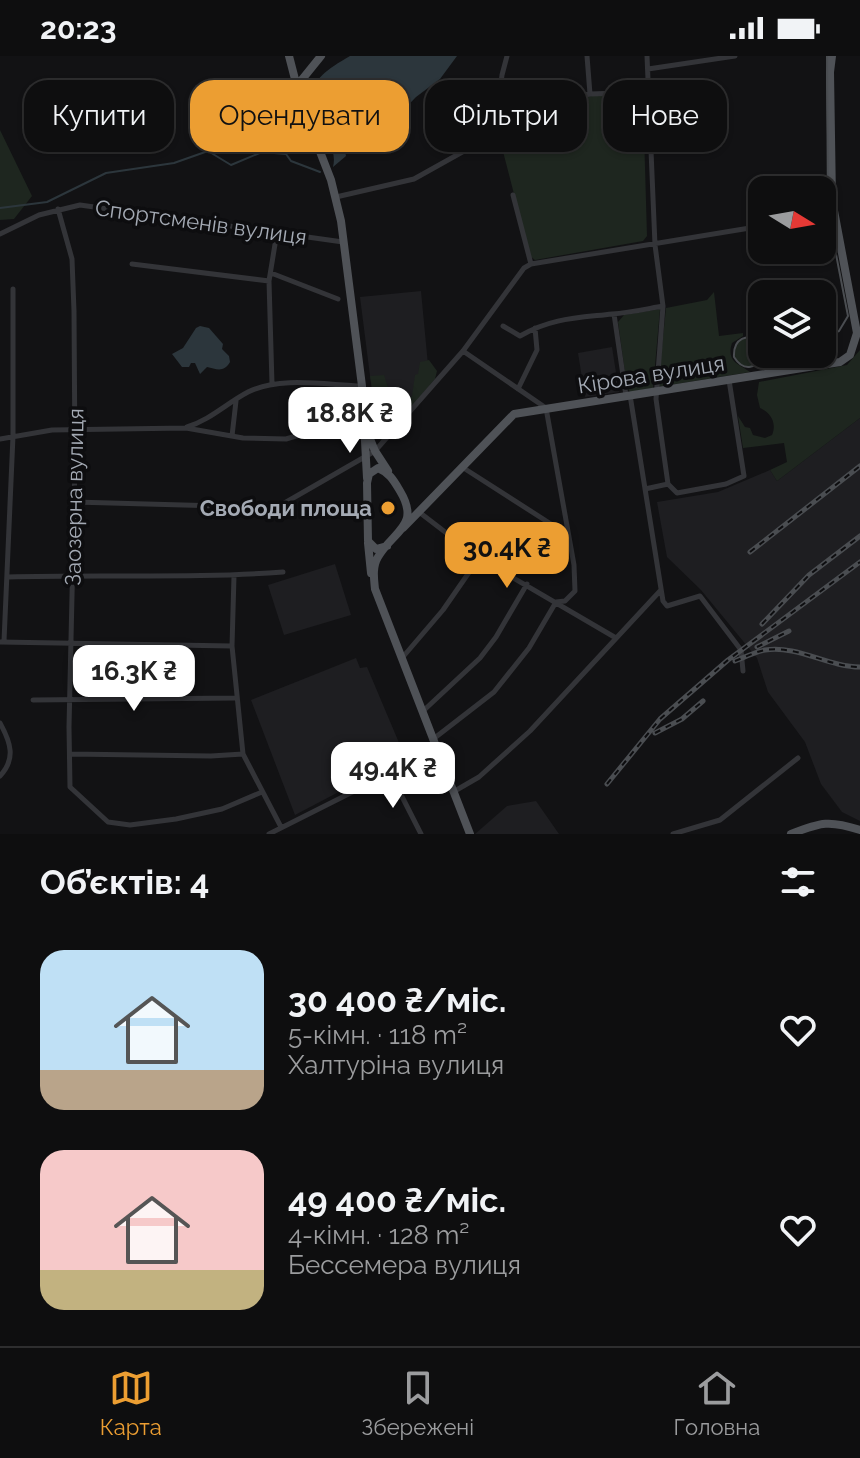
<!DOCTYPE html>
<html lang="uk">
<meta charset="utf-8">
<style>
body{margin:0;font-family:Raleway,sans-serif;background:#171718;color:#f1f3f6;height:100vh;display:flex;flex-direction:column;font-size:30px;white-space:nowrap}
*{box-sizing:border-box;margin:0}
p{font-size:26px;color:#9b9c9e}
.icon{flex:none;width:44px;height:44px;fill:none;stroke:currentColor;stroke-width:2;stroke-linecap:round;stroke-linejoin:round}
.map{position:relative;height:778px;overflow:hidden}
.panel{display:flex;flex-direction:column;background:#0e0e0f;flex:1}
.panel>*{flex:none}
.top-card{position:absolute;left:24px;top:24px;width:812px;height:72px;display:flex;gap:16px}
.needle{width:52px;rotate:101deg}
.tools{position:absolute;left:748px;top:120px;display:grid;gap:16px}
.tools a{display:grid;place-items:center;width:88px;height:88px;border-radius:16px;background:#0e0e0f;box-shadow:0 2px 6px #0004,0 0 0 2px #2e2e2f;font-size:40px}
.price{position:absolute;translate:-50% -68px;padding:0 18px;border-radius:16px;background:#fff;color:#222;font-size:26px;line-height:52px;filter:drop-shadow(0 2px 4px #0008)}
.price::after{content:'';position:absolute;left:50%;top:48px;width:24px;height:18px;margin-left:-12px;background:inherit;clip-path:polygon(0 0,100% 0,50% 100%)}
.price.on{background:#ec9e32;color:#111}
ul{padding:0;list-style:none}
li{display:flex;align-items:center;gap:24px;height:200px;padding:0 40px}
li span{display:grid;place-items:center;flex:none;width:224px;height:160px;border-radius:24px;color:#555}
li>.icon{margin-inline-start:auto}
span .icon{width:96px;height:96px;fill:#fffc;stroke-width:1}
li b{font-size:34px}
h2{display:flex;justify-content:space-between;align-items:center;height:96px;padding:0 40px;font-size:34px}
.chip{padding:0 28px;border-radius:24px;background:#0e0e0f;box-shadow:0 2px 6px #0004,0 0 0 2px #2e2e2f;font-size:28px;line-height:72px}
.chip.on{background:#ec9e32;color:#111}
.status{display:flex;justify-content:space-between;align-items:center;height:56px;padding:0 40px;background:#0e0e0f;direction:ltr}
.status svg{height:22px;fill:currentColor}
.tabs{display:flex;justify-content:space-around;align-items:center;height:112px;border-top:2px solid #2e2e2f;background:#0e0e0f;font-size:22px;color:#9b9c9e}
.tabs a{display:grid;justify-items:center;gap:4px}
.tabs .on{color:#ec9e32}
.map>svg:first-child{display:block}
.built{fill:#1e1e21}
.green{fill:#1e261f}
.water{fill:#2c363c}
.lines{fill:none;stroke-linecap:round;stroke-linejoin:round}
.stream{stroke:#2c363c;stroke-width:2}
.minor{stroke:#333438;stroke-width:5}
.major{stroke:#4f5257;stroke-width:8}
.tram{stroke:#4a4d51;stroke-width:2}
.rail-casing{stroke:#4a4d51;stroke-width:5}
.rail{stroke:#0d0d0f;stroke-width:2;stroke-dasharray:6;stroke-linecap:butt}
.poi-dot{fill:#ec9e32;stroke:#0d0d0f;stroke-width:3}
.labels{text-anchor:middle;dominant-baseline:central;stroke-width:7;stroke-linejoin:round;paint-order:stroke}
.street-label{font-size:22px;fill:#a4aab4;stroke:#0d0d0f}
.poi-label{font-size:22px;font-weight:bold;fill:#a4aab4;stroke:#0d0d0f;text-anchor:end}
</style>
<div class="status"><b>20:23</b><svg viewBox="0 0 49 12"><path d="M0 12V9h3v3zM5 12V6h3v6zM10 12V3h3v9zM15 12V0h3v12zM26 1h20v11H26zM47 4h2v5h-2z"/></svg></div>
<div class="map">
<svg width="860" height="778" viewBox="0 0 860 778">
<rect width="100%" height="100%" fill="#121214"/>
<path class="built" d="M710 35 711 90 662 92 660 36Z
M421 235 430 330 377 375 360 241Z
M612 291 619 336 585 341 578 297Z
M860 362V765L842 756 821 728 805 686 768 636 757 602 701 534 667 501 657 446 718 436 770 414 777 425Z
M335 508 351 559 284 579 268 529Z
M356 602 360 612 367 611 405 701 295 759 251 644Z
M536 745 559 778H475L507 750Z"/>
<path class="green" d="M597 39 643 42 647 180 643 185 535 204 530 200 499 80 500 76C532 59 561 45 597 39Z
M0 74 32 140 14 163 0 164Z
M714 236 719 280 743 277V280L732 287C726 306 739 308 750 316L658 331 666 252 707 244Z
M660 253 653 332 630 336 627 331 618 266 624 259Z
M734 296a15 15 0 1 1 30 0a15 15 0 1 1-30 0Z
M860 294V362L777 425 770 414 787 406 784 387 743 392 738 360 745 371 750 372 753 379 765 382 772 379C777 367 771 357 760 352L757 339 759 326 847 309Z
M429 304 437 315 435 323 381 386 370 320 384 319 391 341 388 347 404 346 412 340 415 319 418 318 420 306Z"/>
<path class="water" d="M350 0H457L440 23 416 41 386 72 366 79 345 95 346 100 333 111C337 95 327 84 320 71 301 32 317 19 350 0Z
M200 270 209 272 223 288 222 293 229 300 230 306C224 317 216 313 207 311L200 318 195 307H191L189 311H182L172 298 183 292 196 272Z"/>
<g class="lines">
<path class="stream" d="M0 152 47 146 106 117 174 107 208 95 231 109 262 96 286 98 291 105 320 116"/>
<path class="minor" d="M507 0 502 19 499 42 518 46
M587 0 590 38
M647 0 655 189 663 250 656 343 668 428
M648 13 735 0
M513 139 531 208
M336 141 414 123 541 52 568 42 590 38 650 36
M58 153 72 203 74 255 75 408 69 671 70 731 108 766 130 769 176 763 222 753 262 736
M822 160 833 156
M0 178 39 159 80 149 343 186
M132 208 269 225
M271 217 338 243
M614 258 626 340
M503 270 520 280C551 262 577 262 612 258 629 257 646 253 663 250
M272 328 269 225 277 176
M518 333 537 294 535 272
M630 339 663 545 667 550 700 540 741 594 743 615
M187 371C210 364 227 347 248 336 280 320 326 329 362 330
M232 380 236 345
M0 383 52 374 186 372 243 382 286 383 363 360
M462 411 568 479
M645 433 668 428 677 437 726 428 744 420 729 324
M74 446 257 451 281 449 375 395 463 295 524 212 531 208 762 170
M419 456 479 502 616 582
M234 520 232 590 243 698 281 771
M8 521C100 518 192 523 283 516
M4 585 13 380V233
M0 586 232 590
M402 602 443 554 479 502
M33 644 235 642
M422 656 480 602 496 581 527 528
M0 667C11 687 16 703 0 720
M432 684 494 636 529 592 556 546 565 545 575 535 574 509 546 352 463 295
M70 698 211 700 243 698
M390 717 421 778
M453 736 479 721 530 675 660 535
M269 778 436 694
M673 778 720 764 798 702"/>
<path class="major" d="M289 0 297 31
M321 0 300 26V44L331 124 341 165 362 330 367 422
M368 378 375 395 388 415
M403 472 514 358 840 306 850 299 857 277 832 144 830 16 832 0
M368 487 371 517
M387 490 376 493 368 485 367 427 369 418 378 412C390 417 394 425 400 435 421 470 393 475 378 501 372 511 374 523 375 533L470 778
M791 778C821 766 830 764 860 774"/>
<path class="tram" d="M822 282 839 275 848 260 828 157 827 0
M762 285C747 277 733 282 734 301 744 317 757 312 766 298"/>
<g class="rail-casing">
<path id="rail" d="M750 496 860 410
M762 568 809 519 860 480
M757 591 789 575
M735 605C745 601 755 596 765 594 798 589 828 611 860 611
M655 677 682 663 703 645
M607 728 660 663 728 604 860 506"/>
</g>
<use href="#rail" class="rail"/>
</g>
<circle class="poi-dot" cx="388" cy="452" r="8"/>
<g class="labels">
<g class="street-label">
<text transform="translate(201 166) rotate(8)">Спортсменів вулиця</text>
<text transform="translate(651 318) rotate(-9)">Кірова вулиця</text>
<text transform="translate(74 441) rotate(-89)">Заозерна вулиця</text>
</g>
<g class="poi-label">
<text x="372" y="452">Свободи площа</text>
</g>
</g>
</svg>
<div class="tools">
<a><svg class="needle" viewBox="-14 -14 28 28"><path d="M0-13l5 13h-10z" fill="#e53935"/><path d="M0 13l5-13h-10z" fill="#9b9c9e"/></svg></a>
<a><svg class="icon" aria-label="layers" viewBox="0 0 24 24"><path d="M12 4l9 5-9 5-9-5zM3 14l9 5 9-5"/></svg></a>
</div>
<b class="price" style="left:350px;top:399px">18.8K ₴</b>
<b class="price on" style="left:507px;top:534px">30.4K ₴</b>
<b class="price" style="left:134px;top:657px">16.3K ₴</b>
<b class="price" style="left:393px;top:754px">49.4K ₴</b>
<div class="top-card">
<a class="chip">Купити</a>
<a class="chip on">Орендувати</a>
<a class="chip">Фільтри</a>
<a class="chip">Нове</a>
</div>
</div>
<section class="panel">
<h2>Об’єктів: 4<svg class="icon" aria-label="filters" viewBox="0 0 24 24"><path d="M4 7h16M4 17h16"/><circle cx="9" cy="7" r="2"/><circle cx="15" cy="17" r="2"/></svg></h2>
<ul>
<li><span style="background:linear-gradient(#bfe0f5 75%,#b9a48a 0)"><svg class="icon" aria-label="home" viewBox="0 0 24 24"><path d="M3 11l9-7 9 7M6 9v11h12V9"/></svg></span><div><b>30 400 ₴/міс.</b><p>5-кімн. · 118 m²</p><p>Халтуріна вулиця</p></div><svg class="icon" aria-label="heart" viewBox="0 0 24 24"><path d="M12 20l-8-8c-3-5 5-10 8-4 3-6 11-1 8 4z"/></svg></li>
<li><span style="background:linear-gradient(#f6c9c9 75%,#c2b280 0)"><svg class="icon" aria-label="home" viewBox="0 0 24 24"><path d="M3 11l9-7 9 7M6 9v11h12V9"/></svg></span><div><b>49 400 ₴/міс.</b><p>4-кімн. · 128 m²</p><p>Бессемера вулиця</p></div><svg class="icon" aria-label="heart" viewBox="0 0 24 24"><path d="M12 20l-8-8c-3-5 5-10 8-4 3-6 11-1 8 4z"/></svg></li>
</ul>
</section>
<nav class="tabs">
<a class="on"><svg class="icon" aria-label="map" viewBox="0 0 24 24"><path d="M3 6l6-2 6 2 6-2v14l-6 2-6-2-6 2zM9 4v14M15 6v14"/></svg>Карта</a>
<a><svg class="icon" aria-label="saved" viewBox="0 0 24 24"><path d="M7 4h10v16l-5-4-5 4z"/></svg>Збережені</a>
<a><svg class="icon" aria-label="home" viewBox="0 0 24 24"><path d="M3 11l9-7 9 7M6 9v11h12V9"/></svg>Головна</a>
</nav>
